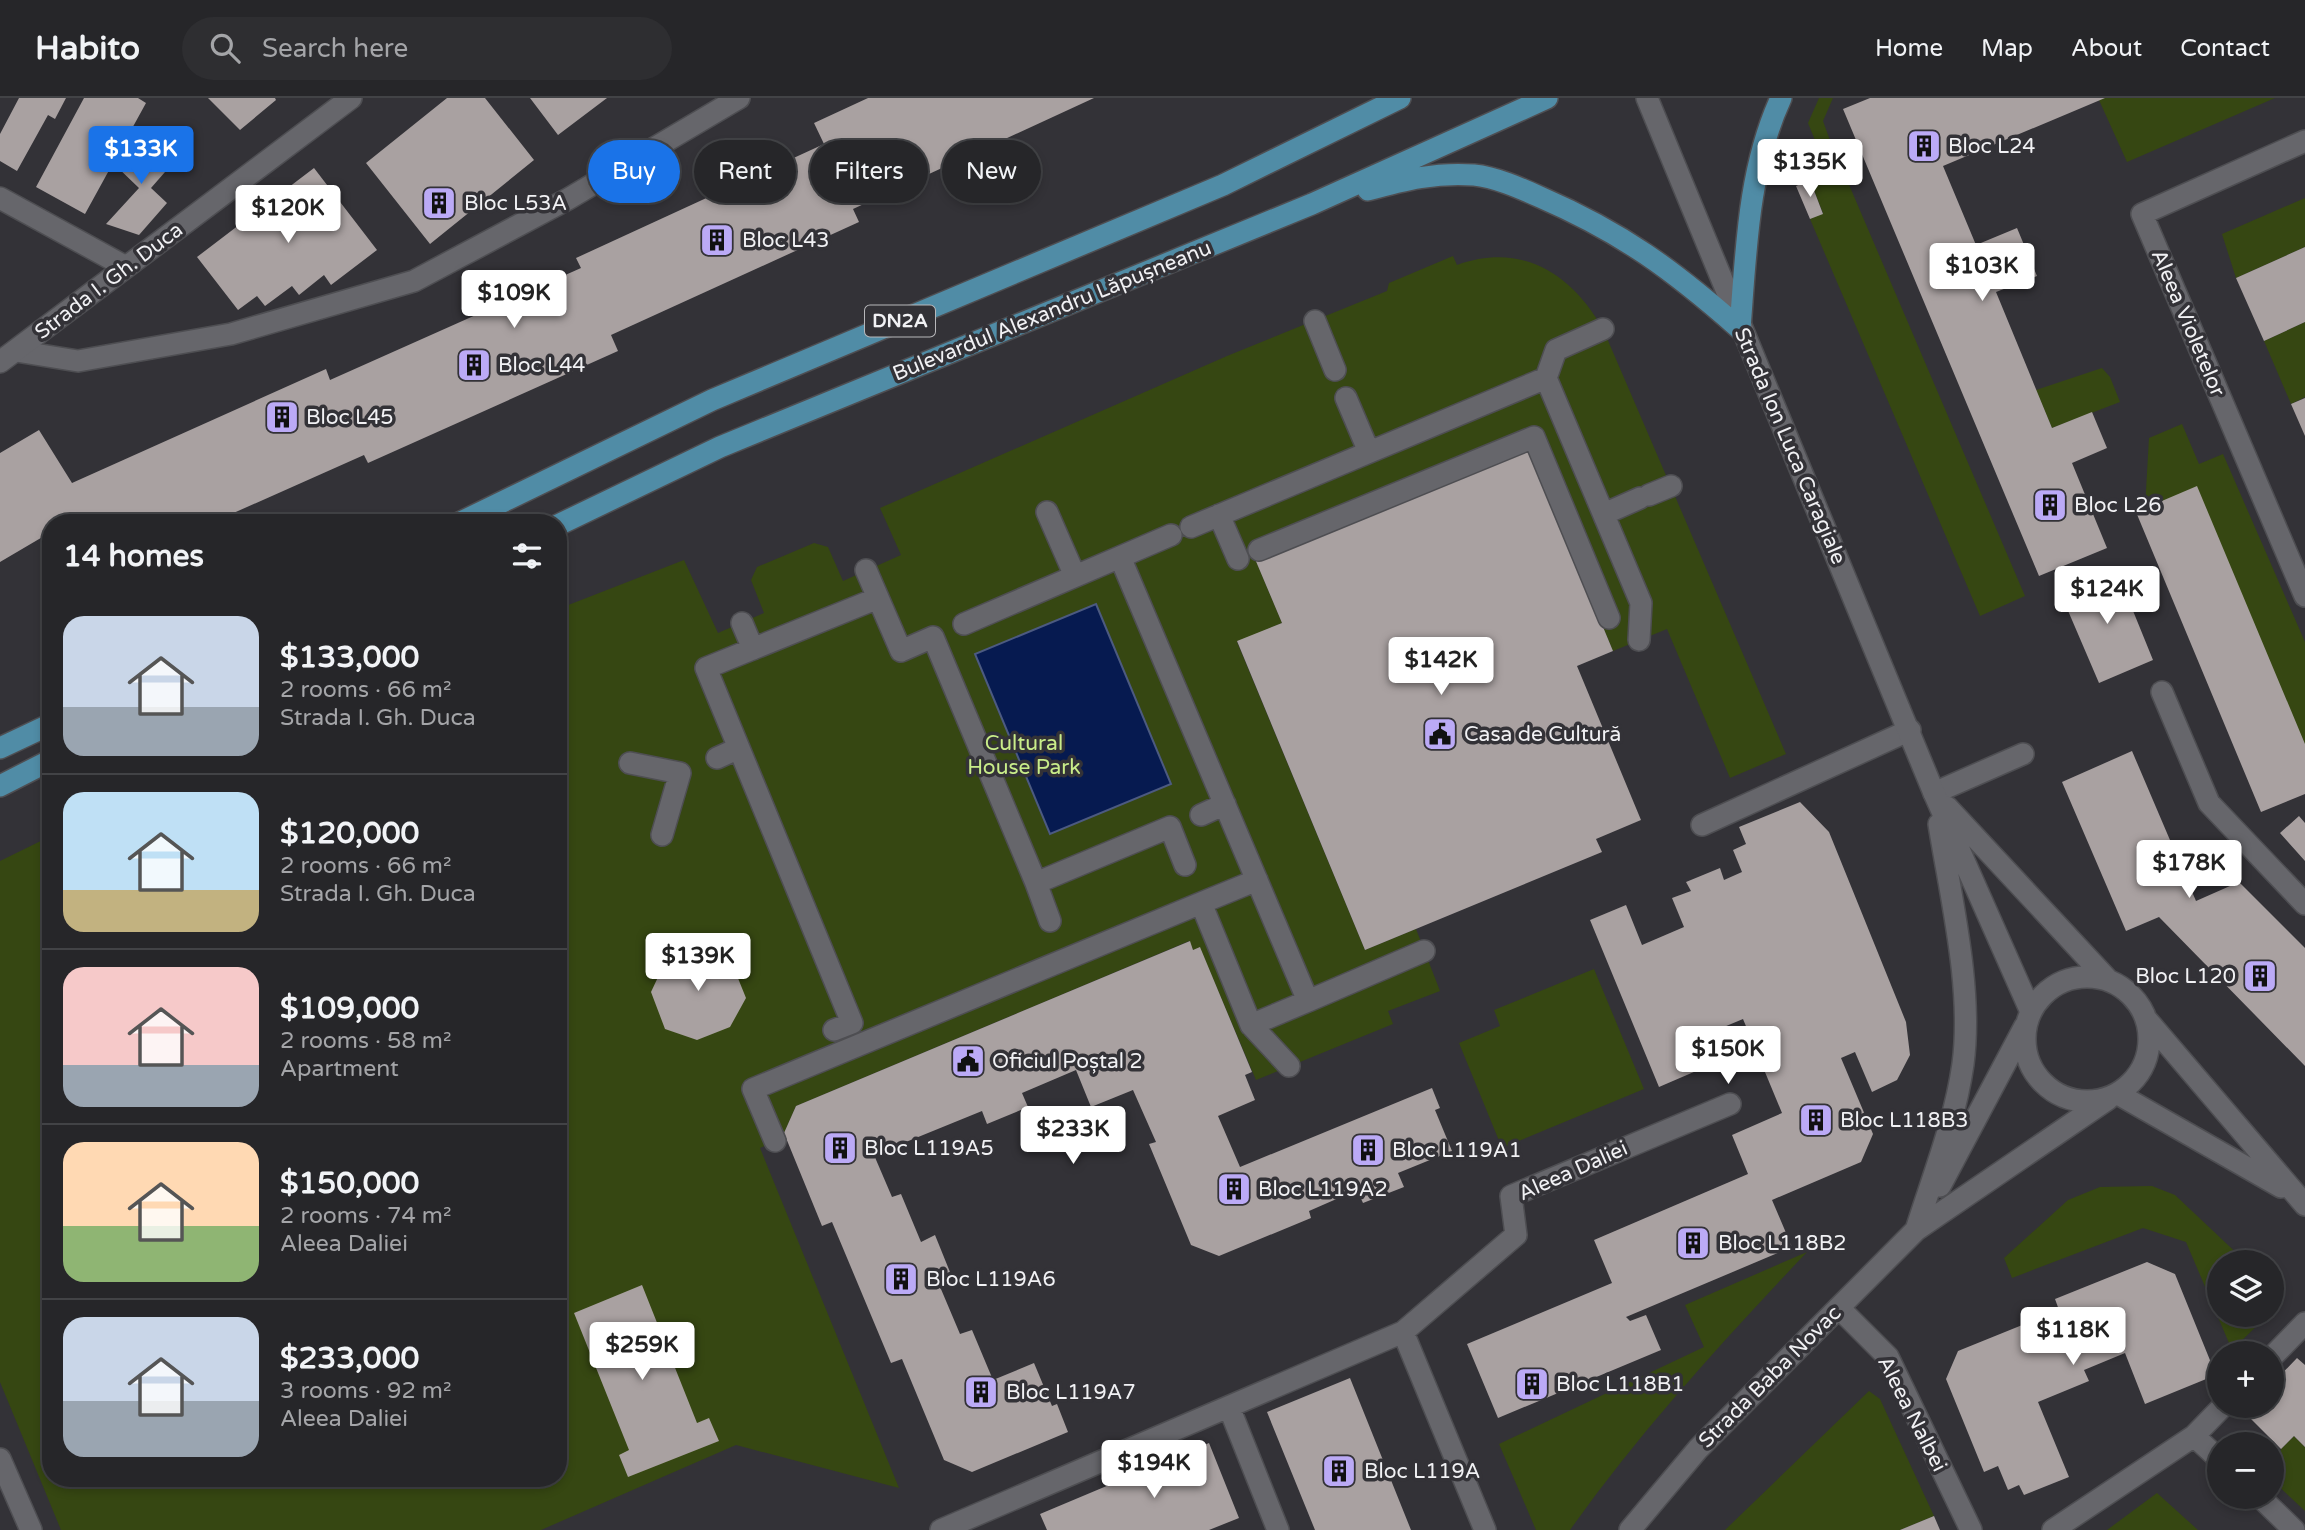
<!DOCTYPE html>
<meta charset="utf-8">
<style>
body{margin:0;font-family:"Varela Round",sans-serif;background:#2e2e31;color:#f1f3f6;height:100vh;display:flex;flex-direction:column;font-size:26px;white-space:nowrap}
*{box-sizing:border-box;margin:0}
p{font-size:23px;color:#a4a5a8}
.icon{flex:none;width:38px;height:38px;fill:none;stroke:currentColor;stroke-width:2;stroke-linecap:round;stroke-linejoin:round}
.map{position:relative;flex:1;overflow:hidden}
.side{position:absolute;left:42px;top:416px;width:525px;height:973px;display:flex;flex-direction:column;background:#262629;border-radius:28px;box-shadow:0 4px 10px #0003,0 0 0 2px #424346}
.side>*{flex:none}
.banner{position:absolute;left:588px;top:42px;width:665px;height:63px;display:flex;gap:14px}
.tools{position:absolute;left:2207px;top:1152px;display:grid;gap:14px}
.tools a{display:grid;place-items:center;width:77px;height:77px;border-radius:50%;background:#262629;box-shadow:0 4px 10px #0003,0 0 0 2px #424346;font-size:35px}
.price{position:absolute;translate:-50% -60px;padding:0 16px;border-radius:7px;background:#fff;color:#222;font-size:23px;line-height:46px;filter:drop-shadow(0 2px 4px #0008)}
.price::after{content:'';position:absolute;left:50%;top:42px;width:21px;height:16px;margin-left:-10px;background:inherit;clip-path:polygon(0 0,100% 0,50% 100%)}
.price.selected{background:#1a73e8;color:#fff}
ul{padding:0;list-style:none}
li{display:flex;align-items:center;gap:21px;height:175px;padding:0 21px}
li+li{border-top:2px solid #424346}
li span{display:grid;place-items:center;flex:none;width:196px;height:140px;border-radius:21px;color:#555}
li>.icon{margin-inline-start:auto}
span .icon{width:84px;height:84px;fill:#fffc;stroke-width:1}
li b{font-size:30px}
h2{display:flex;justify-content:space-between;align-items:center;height:84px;padding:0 21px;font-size:30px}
.pill{padding:0 24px;border-radius:32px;background:#262629;box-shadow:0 4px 10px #0003,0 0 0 2px #424346;font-size:24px;line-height:63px}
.pill.selected{background:#1a73e8;color:#fff}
header{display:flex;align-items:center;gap:42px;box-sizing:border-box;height:98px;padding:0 35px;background:#262629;border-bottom:2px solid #424346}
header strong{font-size:33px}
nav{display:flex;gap:38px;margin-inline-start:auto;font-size:24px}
.search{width:490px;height:63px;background:#2e2e31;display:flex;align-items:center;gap:18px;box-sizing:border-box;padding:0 24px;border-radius:38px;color:#a4a5a8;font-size:26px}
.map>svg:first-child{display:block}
.green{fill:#364712}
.water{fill:#061a50;stroke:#4c5a81;stroke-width:2}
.building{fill:#a9a1a1}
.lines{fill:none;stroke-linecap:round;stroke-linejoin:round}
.lane-casing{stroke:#4e4e52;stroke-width:24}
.street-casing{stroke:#4e4e52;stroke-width:24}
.secondary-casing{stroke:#4e4e52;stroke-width:24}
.primary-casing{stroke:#4e4e52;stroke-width:24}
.lane{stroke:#66666b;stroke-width:21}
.street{stroke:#66666b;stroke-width:21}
.secondary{stroke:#66666b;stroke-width:21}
.primary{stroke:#508ca6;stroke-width:21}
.labels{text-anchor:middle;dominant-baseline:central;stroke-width:7;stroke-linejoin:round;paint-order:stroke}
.shield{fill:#333237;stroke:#b8b8bb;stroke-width:2}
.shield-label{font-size:19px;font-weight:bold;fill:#f1f1f4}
.poi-label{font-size:21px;fill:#f1f1f4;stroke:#333237;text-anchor:start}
.street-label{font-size:21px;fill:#f1f1f4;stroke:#333237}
.park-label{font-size:21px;fill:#c9ed8a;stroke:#333237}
</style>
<header>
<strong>Habito</strong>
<div class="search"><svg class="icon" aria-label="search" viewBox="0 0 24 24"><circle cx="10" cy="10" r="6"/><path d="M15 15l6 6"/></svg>Search here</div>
<nav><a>Home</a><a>Map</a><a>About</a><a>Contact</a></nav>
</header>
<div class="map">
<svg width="2305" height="1432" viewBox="0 0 2305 1432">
<rect width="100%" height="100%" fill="#333237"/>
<path class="green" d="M1819 0H1833L1823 23 1835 56 1823 62 1808 25Z
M2105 0H2275L2127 64 2099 2Z
M1841 68 2025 498 1980 518 1810 121 1823 115 1810 82Z
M2305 100V149L2236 180 2222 136Z
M1453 158 1457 167C1522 144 1571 175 1603 231L1786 656 1730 680 1667 531 1613 553 1528 348 1255 461 1282 525 1237 544 1365 852 1416 831 1440 893 1388 913 1393 926 1256 982 1200 850 1193 852 1189 843 796 1008 784 1035 785 1039 760 1050 899 1390 736 1347 541 1432H61L0 1284V763L51 738V1381H558V511L684 462 718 535 764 515 751 482 757 469 814 445 828 449 843 483 901 457 880 410 1227 258 1387 193 1389 185Z
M2305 224V299L2291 306 2264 243Z
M2102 270 2110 279 2120 304 2052 330 2036 292Z
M2182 326 2199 366 2223 356 2305 544V646L2145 410 2149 340Z
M1594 871 1644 991 1502 1050 1459 945 1500 928 1494 912Z
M2152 1088 2175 1097 2246 1164H2219V1216H2269L2232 1252 2186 1144 2143 1130 2012 1180 2004 1160 2068 1102 2100 1089Z
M1807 1154C1723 1243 1641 1332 1570 1432H1536L1499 1346 1704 1249 1685 1207Z
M1869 1293 1880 1301 1934 1418 1900 1432H1725Z
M2294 1338 2305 1349V1413L2273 1383 2281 1351Z
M2157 1395 2198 1432H2107Z"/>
<path class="water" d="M1096 506 1171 686 1050 736 975 556Z"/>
<path class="building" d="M19 0H66L55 21 48 17 17 73 0 63V36Z
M84 0H138L146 5 85 116 36 89Z
M208 0H275L276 2 240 32Z
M447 0H485L534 62 430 146 366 65Z
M530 0H607L558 37Z
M868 0H1094L853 111 859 124 611 237 618 253 368 365 364 357 211 425H90L85 414 65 425H51V434L0 464V355L39 332 72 385 326 271 330 282 581 170 576 160 824 46 814 25Z
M1870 0H2105L1943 68 1976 147 2017 130 2037 178 1996 194 2052 330 2092 314 2107 350 2072 365 2107 450 2039 478 1843 11Z
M140 37 172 66 151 90 167 105 139 137 106 126 139 90 114 66Z
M314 70 377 152 331 187 324 177 299 197 292 188 265 208 257 198 238 212 197 159Z
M1810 82 1823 116 1810 121 1796 88Z
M2305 149V224L2264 243 2236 180Z
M2305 300V338L2291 306Z
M1528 348 1613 553 1577 568 1641 722 1596 741 1602 754 1365 852 1237 543 1282 525 1255 461Z
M2197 388 2305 646V696L2261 714 2136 414Z
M2116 471 2153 562 2099 585 2060 494Z
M2132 653 2196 803 2239 784 2305 850V968L2159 819 2126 833 2062 684Z
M1800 704 1829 734 1906 924 1910 957 1897 982 1872 994 1855 954 1841 960 1873 1036 1861 1064 1772 1102 1792 1149 1626 1219 1630 1223 1646 1217 1661 1252 1498 1320 1467 1246 1612 1185 1594 1142 1748 1076 1732 1037 1782 1015 1743 921 1700 939 1710 967 1659 989 1590 822 1626 807 1642 847 1684 829 1672 800 1691 793 1686 784 1720 770 1724 782 1742 774 1733 752 1746 746 1739 729Z
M2299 718 2305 725V763L2280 735Z
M1190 843 1193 852 1200 849 1252 974 1245 977 1255 1002 1218 1018 1240 1069 1432 990 1440 1010 1435 1012 1452 1053 1398 1075 1404 1089 1363 1105 1357 1092 1309 1113 1311 1120 1219 1158 1191 1147 1149 1046 1156 1044 1133 992 1091 1009 1076 972 1022 995 1028 1009 987 1026 982 1013 874 1057 892 1099 901 1096 921 1144 935 1137 952 1179 938 1184 960 1236 972 1232 993 1282 1034 1265 1052 1308 1057 1306 1068 1334 972 1374 944 1362 902 1261 891 1265 832 1124 822 1128 784 1035 796 1008Z
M699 848 729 858 746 900 730 929 697 942 665 931 651 894 667 860Z
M2147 1164 2175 1176 2216 1277 2145 1306 2125 1255 2084 1272 2089 1283 2038 1304 2069 1379 2024 1397 2019 1387 2008 1392 1998 1368 1984 1374 1946 1281 1958 1253 2059 1212 2055 1201Z
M642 1187 697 1325 709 1320 719 1343 628 1379 619 1357 629 1352 574 1215Z
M2297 1260 2305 1267V1349L2294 1338 2281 1351 2244 1314 2251 1307H2272V1286Z
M1350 1280 1411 1432H1315L1267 1314Z
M1209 1345 1239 1420 1209 1432H1047L1040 1416Z
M1934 1418 1940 1432H1900Z"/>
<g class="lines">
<g class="lane-casing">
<path id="lane" d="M16 253 78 263 231 236 414 183 568 101 739 0
M1934 695 2023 656
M1702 727 1910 632"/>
</g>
<g class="street-casing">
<path id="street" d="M2305 43 2142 116 2305 498
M0 100 126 169
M1315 223 1335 272
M1603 231 1556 252 1546 280 1641 505 1639 542
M0 264 351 0
M1346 300 1369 354
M1649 397 1671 388
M1047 414 1075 478
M1604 416 1640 400
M1219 417 1238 461
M1191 429 1546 280
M1171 437 1120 459 1308 903 1424 853
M1259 452 1534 339 1609 520
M866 472 901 553 933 539 1036 785 1170 729 1185 767
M742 525 753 551
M964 526 1120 459
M2162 594 2209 705 2305 806
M717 660 739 650
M630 665 680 675 662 737
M1201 717 1225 706
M1036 785 1050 823
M1201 805 1257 782
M1251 927 1308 903
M834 932 852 925 706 570 878 500
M775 1043 753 991 1201 805 1251 927 1289 968
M1839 1210 1888 1259 1971 1432
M1403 1234 1485 1432
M2272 1259 2305 1225
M1229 1309 1278 1432
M2194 1338 2219 1361
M0 1361 31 1432
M2259 1398 2294 1432
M941 1432 1403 1234 1516 1137 1511 1098 1730 1006
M2053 1432 2194 1338 2224 1307"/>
</g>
<g class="secondary-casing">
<path id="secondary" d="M1647 0 1934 695 2031 914
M1947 709 2108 882
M2025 941a62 62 0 1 1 124 0a62 62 0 1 1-124 0Z
M2147 922 2305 1107
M2118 996 2281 1089
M1940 1088 2025 928
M1916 1132C1933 1078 1955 1023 1963 966 1973 891 1951 801 1939 726
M1630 1432 1698 1351 1916 1132 2108 1001"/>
</g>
<g class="primary-casing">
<path id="primary" d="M1368 92C1404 82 1436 74 1474 77 1495 79 1520 90 1540 99 1623 135 1673 172 1740 231
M1740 231C1746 154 1748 71 1781 0
M459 425 712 302 1223 87 1400 0
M558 427 720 349 1312 106 1547 0
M0 650 51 626
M0 688 51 662"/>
</g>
<use href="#lane" class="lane"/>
<use href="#street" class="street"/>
<use href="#secondary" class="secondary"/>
<use href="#primary" class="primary"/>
</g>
<defs>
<g id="building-square" transform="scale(1.75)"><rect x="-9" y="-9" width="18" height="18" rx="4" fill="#bbaaf6" stroke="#333237"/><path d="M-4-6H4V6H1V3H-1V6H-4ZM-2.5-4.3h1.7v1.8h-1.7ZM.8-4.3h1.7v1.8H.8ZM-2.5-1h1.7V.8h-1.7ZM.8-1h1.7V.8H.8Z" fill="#111"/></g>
<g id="civic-square" transform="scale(1.75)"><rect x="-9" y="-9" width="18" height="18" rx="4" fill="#bbaaf6" stroke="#333237"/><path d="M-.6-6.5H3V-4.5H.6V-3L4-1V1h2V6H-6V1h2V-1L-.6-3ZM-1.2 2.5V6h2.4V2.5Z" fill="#111"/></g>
</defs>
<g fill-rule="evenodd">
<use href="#building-square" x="1924" y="48"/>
<use href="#building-square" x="439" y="105"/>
<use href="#building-square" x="717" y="142"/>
<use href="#building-square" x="474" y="267"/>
<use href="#building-square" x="282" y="319"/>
<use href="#building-square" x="2050" y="407"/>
<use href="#civic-square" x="1440" y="636"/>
<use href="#building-square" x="2260" y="878"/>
<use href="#civic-square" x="968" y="963"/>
<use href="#building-square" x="1816" y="1022"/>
<use href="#building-square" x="840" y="1050"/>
<use href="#building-square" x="1368" y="1052"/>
<use href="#building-square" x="1234" y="1091"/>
<use href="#building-square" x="1693" y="1145"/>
<use href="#building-square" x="901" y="1181"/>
<use href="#building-square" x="1532" y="1286"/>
<use href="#building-square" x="981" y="1294"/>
<use href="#building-square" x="1339" y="1373"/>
</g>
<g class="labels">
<rect class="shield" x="865" y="207.5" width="70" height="31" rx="5"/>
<g class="shield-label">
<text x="900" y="223">DN2A</text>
</g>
<g class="poi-label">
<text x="1948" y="48">Bloc L24</text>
<text x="464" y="105">Bloc L53A</text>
<text x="742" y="142">Bloc L43</text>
<text x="498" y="267">Bloc L44</text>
<text x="306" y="319">Bloc L45</text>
<text x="2074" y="407">Bloc L26</text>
<text x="1464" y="636">Casa de Cultură</text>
<text x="2236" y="878" text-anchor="end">Bloc L120</text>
<text x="992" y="963">Oficiul Poștal 2</text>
<text x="1840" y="1022">Bloc L118B3</text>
<text x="864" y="1050">Bloc L119A5</text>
<text x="1392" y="1052">Bloc L119A1</text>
<text x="1258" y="1091">Bloc L119A2</text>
<text x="1718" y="1145">Bloc L118B2</text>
<text x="926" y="1181">Bloc L119A6</text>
<text x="1556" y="1286">Bloc L118B1</text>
<text x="1006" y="1294">Bloc L119A7</text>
<text x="1364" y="1373">Bloc L119A</text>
</g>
<g class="street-label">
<text transform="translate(109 183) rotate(-37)">Strada I. Gh. Duca</text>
<text transform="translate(1052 213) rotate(-22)">Bulevardul Alexandru Lăpușneanu</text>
<text transform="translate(2188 225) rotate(67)">Aleea Violetelor</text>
<text transform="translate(1790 348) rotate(67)">Strada Ion Luca Caragiale</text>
<text transform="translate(1573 1073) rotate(-24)">Aleea Daliei</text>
<text transform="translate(1770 1279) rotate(-45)">Strada Baba Novac</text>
<text transform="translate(1912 1316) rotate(63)">Aleea Nalbei</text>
</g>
<g class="park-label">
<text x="1024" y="645">Cultural<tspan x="1024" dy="24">House Park</tspan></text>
</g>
</g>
</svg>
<div class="tools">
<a><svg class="icon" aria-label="layers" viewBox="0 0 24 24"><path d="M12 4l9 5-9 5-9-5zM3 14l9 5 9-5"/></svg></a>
<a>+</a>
<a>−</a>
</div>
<b class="price selected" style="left:141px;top:88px">$133K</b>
<b class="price" style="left:1810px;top:101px">$135K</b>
<b class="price" style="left:288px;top:147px">$120K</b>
<b class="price" style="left:1982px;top:205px">$103K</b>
<b class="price" style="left:514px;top:232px">$109K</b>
<b class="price" style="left:2107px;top:528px">$124K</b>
<b class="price" style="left:1441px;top:599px">$142K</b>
<b class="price" style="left:2189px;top:802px">$178K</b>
<b class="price" style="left:698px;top:895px">$139K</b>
<b class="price" style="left:1728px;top:988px">$150K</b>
<b class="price" style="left:1073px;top:1068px">$233K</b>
<b class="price" style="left:2073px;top:1269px">$118K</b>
<b class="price" style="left:642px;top:1284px">$259K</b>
<b class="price" style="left:1154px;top:1402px">$194K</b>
<div class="banner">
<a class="pill selected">Buy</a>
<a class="pill">Rent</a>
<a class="pill">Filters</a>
<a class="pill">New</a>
</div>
<section class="side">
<h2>14 homes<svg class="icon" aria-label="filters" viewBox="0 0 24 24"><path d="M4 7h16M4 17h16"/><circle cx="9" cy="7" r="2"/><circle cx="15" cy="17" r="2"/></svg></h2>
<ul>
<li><span style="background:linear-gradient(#c9d6e8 65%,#9aa5b1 0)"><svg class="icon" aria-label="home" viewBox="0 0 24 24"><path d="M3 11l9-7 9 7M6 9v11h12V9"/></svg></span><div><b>$133,000</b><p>2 rooms · 66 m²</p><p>Strada I. Gh. Duca</p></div></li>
<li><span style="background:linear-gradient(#bfe0f5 70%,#c2b280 0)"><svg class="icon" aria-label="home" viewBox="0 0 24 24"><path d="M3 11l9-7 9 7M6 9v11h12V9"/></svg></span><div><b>$120,000</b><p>2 rooms · 66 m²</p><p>Strada I. Gh. Duca</p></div></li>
<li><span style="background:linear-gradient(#f6c9c9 70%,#9aa5b1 0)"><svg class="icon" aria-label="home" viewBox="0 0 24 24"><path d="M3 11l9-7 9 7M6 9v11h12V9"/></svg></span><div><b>$109,000</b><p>2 rooms · 58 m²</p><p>Apartment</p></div></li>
<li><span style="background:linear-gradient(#ffd9b3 60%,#8fb573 0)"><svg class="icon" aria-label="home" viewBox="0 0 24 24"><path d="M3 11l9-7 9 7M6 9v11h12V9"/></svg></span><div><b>$150,000</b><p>2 rooms · 74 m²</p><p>Aleea Daliei</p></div></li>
<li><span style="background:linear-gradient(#c9d6e8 60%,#9aa5b1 0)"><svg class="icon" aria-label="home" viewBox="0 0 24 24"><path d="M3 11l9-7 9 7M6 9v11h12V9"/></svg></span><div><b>$233,000</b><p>3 rooms · 92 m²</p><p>Aleea Daliei</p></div></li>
</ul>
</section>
</div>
